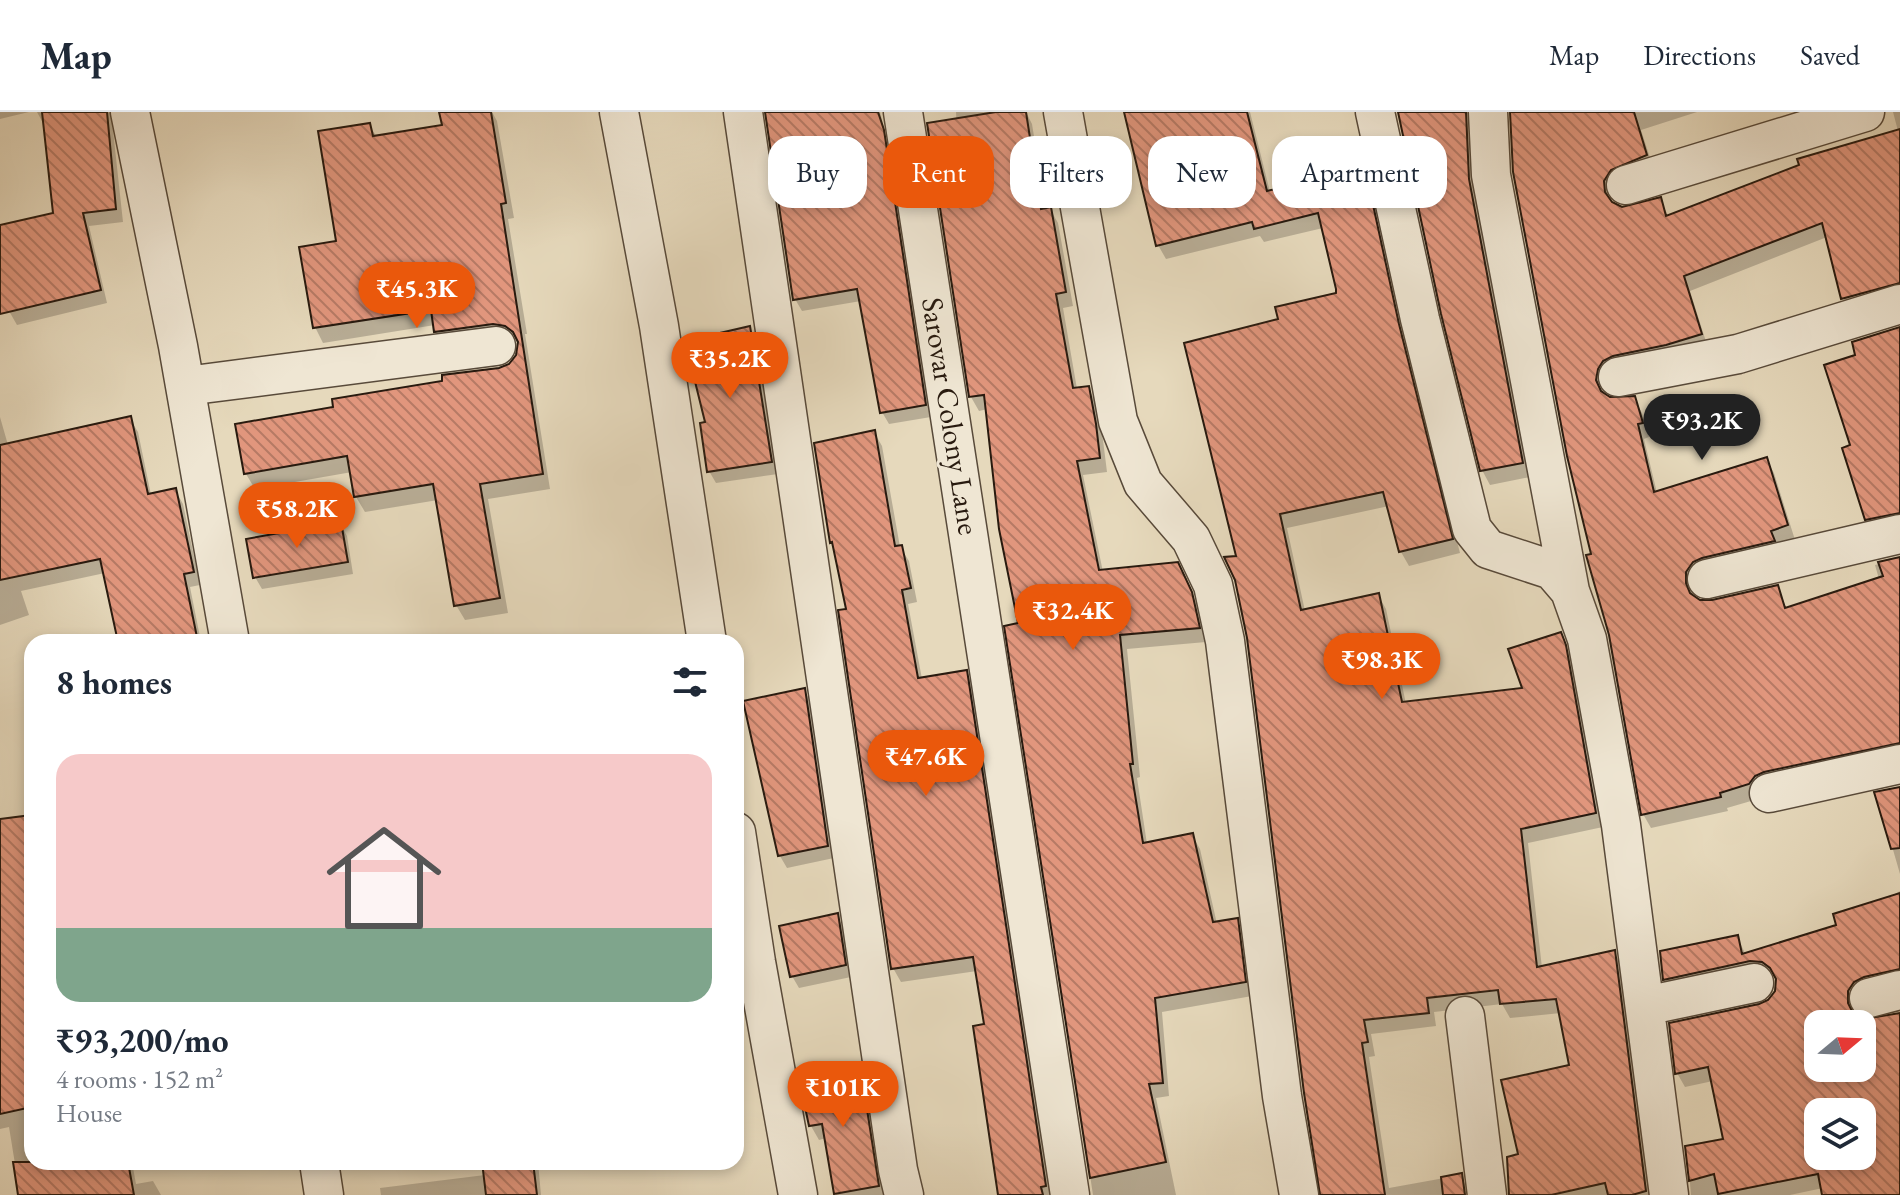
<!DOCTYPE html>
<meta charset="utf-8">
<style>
body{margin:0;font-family:"EB Garamond",serif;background:#f2f2f3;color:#1f2937;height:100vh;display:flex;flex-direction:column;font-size:30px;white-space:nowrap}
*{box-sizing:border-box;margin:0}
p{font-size:26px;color:#747a83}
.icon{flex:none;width:44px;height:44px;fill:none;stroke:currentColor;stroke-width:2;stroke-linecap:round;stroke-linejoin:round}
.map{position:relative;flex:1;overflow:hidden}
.panel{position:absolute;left:24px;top:522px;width:720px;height:536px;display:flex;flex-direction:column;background:#fff;border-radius:24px;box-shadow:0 4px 12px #0003}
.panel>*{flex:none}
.top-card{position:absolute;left:768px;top:24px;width:760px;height:72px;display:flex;gap:16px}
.needle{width:52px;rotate:71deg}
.fabs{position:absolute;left:1804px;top:898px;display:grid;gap:16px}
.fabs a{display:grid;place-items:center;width:72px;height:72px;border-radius:16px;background:#fff;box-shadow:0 4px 12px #0003;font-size:40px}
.price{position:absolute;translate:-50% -68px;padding:0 18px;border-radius:28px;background:#ea580c;color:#fff;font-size:26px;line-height:52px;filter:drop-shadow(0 2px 4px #0008)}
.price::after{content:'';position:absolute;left:50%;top:48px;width:24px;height:18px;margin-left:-12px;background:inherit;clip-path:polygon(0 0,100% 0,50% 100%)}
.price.selected{background:#222;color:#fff}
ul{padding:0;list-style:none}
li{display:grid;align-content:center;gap:16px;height:424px;padding:0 32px}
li+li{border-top:2px solid #e0e1e3}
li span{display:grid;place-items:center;height:248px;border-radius:24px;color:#555}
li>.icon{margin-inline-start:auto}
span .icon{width:144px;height:144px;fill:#fffc;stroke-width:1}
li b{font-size:34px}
h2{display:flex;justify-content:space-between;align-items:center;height:96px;padding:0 32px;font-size:34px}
.pill{padding:0 28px;border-radius:24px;background:#fff;box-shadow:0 4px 12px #0003;font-size:28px;line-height:72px}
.pill.selected{background:#ea580c;color:#fff}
header{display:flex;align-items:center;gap:48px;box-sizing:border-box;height:112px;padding:0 40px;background:#fff;border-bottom:2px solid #e0e1e3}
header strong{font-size:38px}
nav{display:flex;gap:44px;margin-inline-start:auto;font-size:28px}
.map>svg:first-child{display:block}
.shadow{fill:#0003;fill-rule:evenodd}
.building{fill:url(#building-back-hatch);stroke:#281a0f;stroke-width:2;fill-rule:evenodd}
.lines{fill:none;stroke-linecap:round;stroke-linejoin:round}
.street-casing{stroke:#584a3a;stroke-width:41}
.street{stroke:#efe6d3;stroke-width:38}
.labels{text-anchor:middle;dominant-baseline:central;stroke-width:6;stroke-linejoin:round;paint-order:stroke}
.street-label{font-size:30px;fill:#281a0f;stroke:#efe6d3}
</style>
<header>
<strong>Map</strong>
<nav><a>Map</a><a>Directions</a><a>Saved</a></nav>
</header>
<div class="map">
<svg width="1900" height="1083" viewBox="0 0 1900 1083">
<defs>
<pattern id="building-back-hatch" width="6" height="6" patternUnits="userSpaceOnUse" patternTransform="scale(2)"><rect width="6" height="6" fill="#e1967d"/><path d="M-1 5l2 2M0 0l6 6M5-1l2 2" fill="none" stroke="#b67a65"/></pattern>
</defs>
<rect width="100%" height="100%" fill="#e6d9bc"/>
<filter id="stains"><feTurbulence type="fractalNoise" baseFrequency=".0025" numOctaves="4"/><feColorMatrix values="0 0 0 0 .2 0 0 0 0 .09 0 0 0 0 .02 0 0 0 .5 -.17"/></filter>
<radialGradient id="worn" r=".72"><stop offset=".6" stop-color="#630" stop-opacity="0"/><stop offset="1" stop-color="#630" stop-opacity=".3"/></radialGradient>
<path class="shadow" d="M0 0H29L0 7Z
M37 0H111L123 110 89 114 107 191 17 213 9 199 0 161V116L55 102 44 13Z
M448 0H492L497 9 514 106 508 107 527 222H525L550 377 488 387 508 501 465 508 456 493 438 388 365 400 356 385 352 360 255 377 246 362 336 297 500 258 511 253 518 244 520 232 514 228 503 227 445 234 435 213 323 231 315 215 369 13 377 25 444 14Z
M767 0H880L888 32 931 305 889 312 882 300 861 189 802 199 795 187Z
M956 0H1026L1032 12 1046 98 1050 97 1058 111 1073 194 1063 196 1077 277 1088 276 1096 290 1103 328 1107 360 1083 363 1103 460 1185 466 1199 496 1206 530 1127 537 1140 665 1137 666 1147 732 1192 723 1200 737 1217 812 1236 808 1245 822 1252 884 1162 900 1169 984 1156 986 1176 1083H1093L1007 515 1020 513 988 297 979 299 971 285Z
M1125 0H1250L1270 80 1364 58 1372 72 1406 228 1460 441 1409 454 1401 440 1389 394 1287 416 1305 499 1378 483 1386 497 1406 592 1525 578 1560 522 1573 549 1603 715 1528 731 1542 856 1614 840 1622 854 1652 1083H1510L1520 1044 1572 955 1561 901 1510 906 1502 892 1434 900 1436 914 1371 922 1375 944 1369 945 1389 1076 1461 1063 1470 1083H1322L1239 446 1281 209 1338 183 1323 116 1264 130 1260 124 1166 147 1158 133Z
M1400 0H1480L1530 365 1490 373 1482 358Z
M1512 0H1697L1641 18 1654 58 1611 84 1612 92 1621 97 1660 88 1669 105 1898 19 1893 0H1900V185L1851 200 1843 186 1827 125 1690 179 1708 236 1605 272 1603 283 1609 287 1634 286 1642 301 1649 325 1644 327 1657 381 1766 347 1774 361 1795 428 1693 475V486L1701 490H1711L1777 475 1787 497 1879 467 1875 453 1900 447V645L1727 696 1728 699 1651 716 1643 702Z
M749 216 756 228 778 362 716 371 709 359 707 312Z
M1900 216V415L1875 421 1867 407 1853 335 1858 245Z
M0 305 8 333 130 307 138 320 151 383 175 378 183 392 200 473 190 475 201 530H120L105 461 21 479 29 503 0 513Z
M874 320 882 334 900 435 909 449 917 490 908 492 922 567 966 560 974 574 1052 1083H1000L986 914 977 859 901 870 893 856 849 498 836 438 832 430 816 332Z
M340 412 347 424 353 462 262 477 255 465Z
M804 578 811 590 834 746 787 756 780 744 745 591Z
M1900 675V762L1877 682Z
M32 705V1050H132L136 1072 153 1069 161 1083H20L9 1015 0 1017V709Z
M1900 779V871L1855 894V904L1863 909 1900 903V1083H1824L1823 1076 1790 1083H1691L1687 1036 1725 1028 1713 969 1685 975 1677 961 1760 894 1769 889 1777 879 1778 868 1771 864 1759 863 1673 881 1665 867 1737 825 1746 843 1839 814ZM1818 912H1862V956H1818ZM1818 1000H1862V1044H1818Z
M837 804 844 816 851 865 799 876 792 864Z
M860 962 868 976 886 1083H836L826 1026 819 1028 811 1014 803 973Z
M484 1050H538L541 1083H381L380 1076 485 1063Z"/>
<path class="building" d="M42 0H107L116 97 83 101 101 178 0 202V113L53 101Z
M439 0H491L506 91 501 92 543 362 480 372 500 486 454 494 433 372 354 385 347 344 244 362 235 312 333 295 332 287 442 269V263L499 256 509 252 516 243 518 230 513 220 505 214 493 212 434 220 431 198 313 216 299 135 336 129 318 19 370 11 373 24 442 13Z
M765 0H878L884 18 926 293 880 301 857 177 793 188Z
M996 0H1026L1041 97 1051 95 1066 180 1056 182 1073 276 1089 274 1096 312 1100 346 1077 349 1099 458 1178 450 1192 480 1200 516 1120 523 1133 652H1130L1143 731 1193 721 1213 810 1238 806 1246 870 1155 886 1163 971 1149 972 1166 1050 1090 1066 1004 514 1018 511 999 417 984 283 969 285 927 11Z
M1124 0H1247L1267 79 1365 56 1399 212 1453 427 1399 440 1383 380 1280 402 1301 498 1379 481 1402 590 1522 576 1508 537 1561 520 1566 533 1596 701 1521 717 1537 855 1615 838 1646 1079 1632 1083H1608L1605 1071 1551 1083H1509L1507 1045 1518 1042 1501 968 1569 953 1556 887 1500 892 1498 878 1427 886 1429 901 1364 908 1368 930 1362 931 1385 1083H1320L1304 981 1247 526 1235 468 1224 445 1236 444 1184 231 1278 207 1275 195 1336 181V177L1318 101 1254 117 1252 110 1156 134Z
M1398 0H1466L1469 67 1523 351 1480 359 1441 202Z
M1510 0H1634L1647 43 1611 58 1604 69 1605 80 1612 90 1622 95 1661 85 1666 104 1799 53 1797 47 1900 17V171L1841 187 1822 111 1684 164 1702 222 1666 233 1613 244 1603 249 1598 257 1596 268 1601 279 1610 285 1635 284 1643 311 1638 312 1654 380 1767 345 1788 413 1771 419 1775 429 1702 446 1693 450 1686 460V471L1690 481 1700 488H1712L1778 473 1785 496 1883 464 1878 450 1900 445V631L1764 660 1755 664 1749 672 1720 681 1721 685 1641 703 1609 523 1586 443 1591 442 1567 344 1513 60Z
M750 214 772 350 707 360 700 311 705 310 685 229Z
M1900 215V401L1865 408 1842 336 1850 333 1824 253 1855 243 1852 230Z
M131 304 148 382 176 376 194 460 184 462 198 530H118L100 447 0 468V333Z
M875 318 895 434 902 433 911 476 902 478 918 566 967 558 1046 1074 1041 1075 1043 1083H998L973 914 984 912 973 845 891 857 838 498 846 497 832 430 830 431 814 331Z
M341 410 348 450 253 466 246 427Z
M805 576 828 734 778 744 743 589Z
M1900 675V736L1891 737 1874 680Z
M32 703V995L0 1002V707Z
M1900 781V857L1864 865 1854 870 1848 879V891L1853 901 1864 907 1900 901V1083H1822L1818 1062 1718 1082 1714 1062 1689 1069 1685 1034 1723 1027 1708 955 1675 962 1669 911 1759 892 1768 888 1775 879 1776 867 1770 856 1762 850 1750 849 1663 868 1660 839 1738 823 1742 842 1836 813 1833 802ZM1818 912H1862V956H1818ZM1818 1000H1862V1044H1818Z
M838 801 846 853 790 865 779 814Z
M861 959 879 1074 834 1082 822 1012 809 1014 800 971Z
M13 1050H128L134 1083H18Z
M482 1050H533L537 1083H486Z
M1462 1061 1465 1083H1443L1441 1065Z"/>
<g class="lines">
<g class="street-casing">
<path id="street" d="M130 0 178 234 230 530
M619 0 659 214 707 530
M743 0 898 1058 904 1083
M903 0 1070 1083
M1063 0 1118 309 1143 371 1191 427 1213 473 1225 529 1282 984 1299 1083
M1375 0 1420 207 1472 417 1488 437 1552 458 1570 479 1587 527 1621 713 1669 1083
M1488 0 1491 63 1570 479
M1626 73 1865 0
M1618 265 1738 242 1900 192
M186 274 496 234
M1707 467 1900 422
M1769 681 1900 652
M736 720 756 850 798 1083
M1869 886 1900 878
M1645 894 1754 871
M1465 904 1487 1083
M319 1050 324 1083"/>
</g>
<use href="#street" class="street"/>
</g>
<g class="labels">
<g class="street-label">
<text transform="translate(951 304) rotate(81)">Sarovar Colony Lane</text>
</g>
</g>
<rect width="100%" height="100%" filter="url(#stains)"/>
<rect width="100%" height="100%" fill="url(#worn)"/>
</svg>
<div class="fabs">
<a><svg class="needle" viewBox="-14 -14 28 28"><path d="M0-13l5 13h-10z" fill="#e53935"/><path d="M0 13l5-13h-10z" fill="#747a83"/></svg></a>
<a><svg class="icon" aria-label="layers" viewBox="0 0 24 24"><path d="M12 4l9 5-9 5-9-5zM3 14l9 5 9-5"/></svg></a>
</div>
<b class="price" style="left:417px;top:218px">₹45.3K</b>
<b class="price" style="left:730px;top:288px">₹35.2K</b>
<b class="price selected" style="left:1702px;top:350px">₹93.2K</b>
<b class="price" style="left:297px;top:438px">₹58.2K</b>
<b class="price" style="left:1073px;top:540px">₹32.4K</b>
<b class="price" style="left:1382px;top:589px">₹98.3K</b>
<b class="price" style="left:926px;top:686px">₹47.6K</b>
<b class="price" style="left:843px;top:1017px">₹101K</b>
<div class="top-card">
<a class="pill">Buy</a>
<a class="pill selected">Rent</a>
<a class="pill">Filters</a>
<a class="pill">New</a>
<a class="pill">Apartment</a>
</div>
<section class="panel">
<h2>8 homes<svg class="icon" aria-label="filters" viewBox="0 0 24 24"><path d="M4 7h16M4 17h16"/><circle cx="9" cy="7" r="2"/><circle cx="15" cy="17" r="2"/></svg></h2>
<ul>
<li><span style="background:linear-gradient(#f6c9c9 70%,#7fa58c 0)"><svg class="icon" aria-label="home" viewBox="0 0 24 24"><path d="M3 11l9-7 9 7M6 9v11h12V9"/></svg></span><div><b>₹93,200/mo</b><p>4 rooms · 152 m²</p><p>House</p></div></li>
</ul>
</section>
</div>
